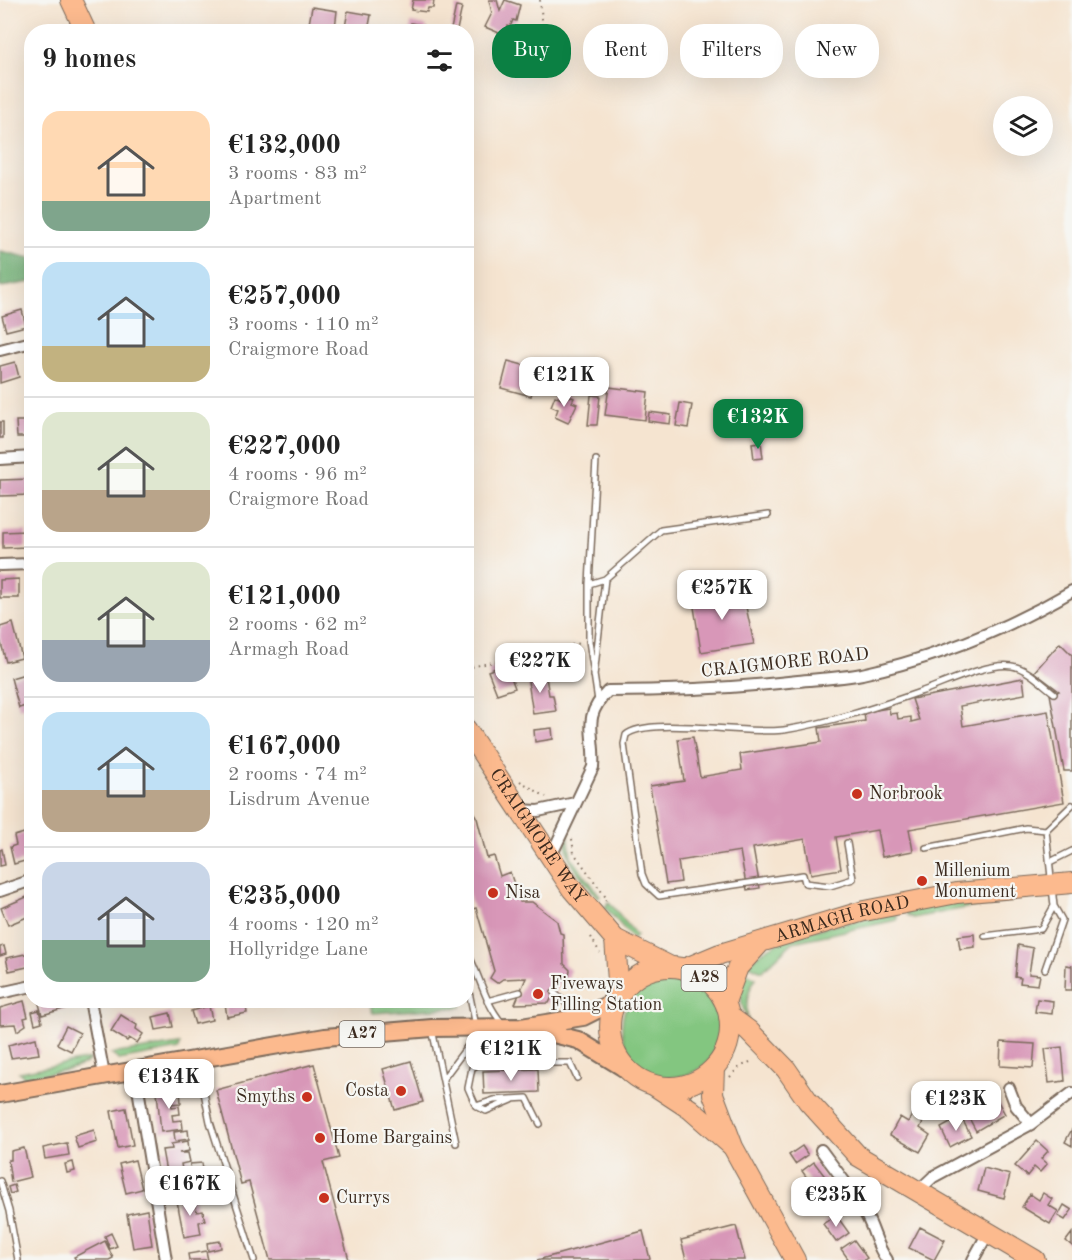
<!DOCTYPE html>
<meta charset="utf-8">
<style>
body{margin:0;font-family:"Old Standard TT",serif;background:#f6f6f6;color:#222;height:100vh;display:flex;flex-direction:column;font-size:22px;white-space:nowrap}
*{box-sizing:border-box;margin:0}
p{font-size:20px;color:#767676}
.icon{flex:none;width:33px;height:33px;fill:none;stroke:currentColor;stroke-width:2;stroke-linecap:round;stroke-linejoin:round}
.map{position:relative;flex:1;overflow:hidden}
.details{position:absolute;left:24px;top:24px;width:450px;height:984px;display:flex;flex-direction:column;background:#fff;border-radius:24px;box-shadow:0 6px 24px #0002}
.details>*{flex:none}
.hud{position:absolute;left:492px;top:24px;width:489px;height:54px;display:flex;gap:12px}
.buttons{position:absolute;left:993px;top:96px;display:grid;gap:12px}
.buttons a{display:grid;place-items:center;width:60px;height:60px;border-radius:50%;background:#fff;box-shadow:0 6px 24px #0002;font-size:30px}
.price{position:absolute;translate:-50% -51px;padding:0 14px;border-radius:12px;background:#fff;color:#222;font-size:20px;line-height:39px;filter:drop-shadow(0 2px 3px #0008)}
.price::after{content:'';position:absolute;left:50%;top:36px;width:18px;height:14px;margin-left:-9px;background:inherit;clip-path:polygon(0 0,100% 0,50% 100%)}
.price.selected{background:#0b8043;color:#fff}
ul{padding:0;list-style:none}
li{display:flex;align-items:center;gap:18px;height:150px;padding:0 18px}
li+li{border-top:2px solid #e0e0e0}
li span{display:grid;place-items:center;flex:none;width:168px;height:120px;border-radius:18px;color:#555}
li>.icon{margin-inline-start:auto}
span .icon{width:72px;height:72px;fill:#fffc;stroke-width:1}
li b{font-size:26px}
h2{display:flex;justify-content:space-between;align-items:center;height:72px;padding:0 18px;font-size:26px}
.tag{padding:0 21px;border-radius:24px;background:#fff;box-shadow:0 6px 24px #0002;font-size:21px;line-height:54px}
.tag.selected{background:#0b8043;color:#fff}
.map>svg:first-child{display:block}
.green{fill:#83c680;stroke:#5f784f;stroke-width:1.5}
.forest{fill:#6aab6e;stroke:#526a46;stroke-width:1.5}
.building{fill:#d897b8}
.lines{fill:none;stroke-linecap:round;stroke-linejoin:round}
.lane-casing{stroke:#7c6b5c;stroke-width:8}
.street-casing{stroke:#7c6b5c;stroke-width:14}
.primary-casing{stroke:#7c6b5c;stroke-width:20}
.highway-casing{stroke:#7c6b5c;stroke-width:22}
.path{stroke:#7c6b5c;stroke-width:2;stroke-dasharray:1.5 4.5;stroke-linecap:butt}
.lane{stroke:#fff;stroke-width:5}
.street{stroke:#fff;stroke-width:10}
.primary{stroke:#fcba8e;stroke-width:16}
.highway{stroke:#fcba8e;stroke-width:20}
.poi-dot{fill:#c8321e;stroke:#f6f6f2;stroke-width:2}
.labels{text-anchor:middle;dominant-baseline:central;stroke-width:4.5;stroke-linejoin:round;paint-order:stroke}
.shield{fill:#f6f6f2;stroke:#73675e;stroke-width:1.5}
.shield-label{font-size:16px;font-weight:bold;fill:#3b2a1e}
.street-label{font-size:18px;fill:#3b2a1e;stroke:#f6f6f2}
.poi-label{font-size:18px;fill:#3b2a1e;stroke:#f6f6f2;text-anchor:start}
</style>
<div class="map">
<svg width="1072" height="1260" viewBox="0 0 1072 1260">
<rect width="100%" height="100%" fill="#f6f6f2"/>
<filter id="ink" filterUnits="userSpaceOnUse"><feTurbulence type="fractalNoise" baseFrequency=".0167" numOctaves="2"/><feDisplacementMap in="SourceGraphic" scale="12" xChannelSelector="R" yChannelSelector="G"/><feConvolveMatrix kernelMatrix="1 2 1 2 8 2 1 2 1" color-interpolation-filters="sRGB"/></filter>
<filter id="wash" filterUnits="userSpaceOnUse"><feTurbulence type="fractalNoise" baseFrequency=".008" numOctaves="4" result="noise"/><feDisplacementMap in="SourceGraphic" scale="24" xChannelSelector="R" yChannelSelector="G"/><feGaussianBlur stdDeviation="1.35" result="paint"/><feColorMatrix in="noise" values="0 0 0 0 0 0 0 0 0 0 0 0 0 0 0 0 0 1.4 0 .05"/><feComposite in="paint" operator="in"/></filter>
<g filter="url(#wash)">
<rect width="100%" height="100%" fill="#f5e4d0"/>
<path class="green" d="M568 832 571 857 600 896 598 898C583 878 560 858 568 832Z
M1045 893 913 918 907 915 906 908Z
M609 902 636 935 633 939 605 907Z
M890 914 897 915V920L793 942 762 971 749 965C771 932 852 923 890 914Z
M744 972 756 978C746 993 746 1004 748 1021 740 1004 739 990 744 972Z
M622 1027a50 50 0 1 1 100 0a50 50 0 1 1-100 0Z
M460 1001 461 1007 373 1013 370 1005 393 1001Z
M180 1044 179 1049 119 1060 111 1054Z
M90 1059C82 1071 39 1074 24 1077L19 1072Z"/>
<path class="forest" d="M0 251 31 258V282L0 287Z"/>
<g id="blocks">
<path class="building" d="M413 0H434L433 8H428L427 12 411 10Z
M489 0H497L500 11 505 0 520 5 516 21 513 20 510 27 508 26 504 35 485 27 492 13Z
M456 6 462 7 457 30 451 29Z
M312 7 337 11 335 28 309 24Z
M348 11 371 15 368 31 345 27Z
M411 23 427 26 426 29 431 32H410Z
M22 310 26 326 6 331 2 316Z
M508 361 538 369 531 396 501 388Z
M15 362 19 377 0 383V366Z
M549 374 596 382 594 393 548 385Z
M609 387 648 392 645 420 605 415Z
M563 394 574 398 572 402 577 404 568 423 555 417 558 409 551 406 555 396 561 399Z
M591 395 600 396 597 425H588Z
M680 403 692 405 688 428 676 426Z
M649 412 671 415 670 424 648 421Z
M16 421H32V437H17Z
M0 422H3V438H0Z
M761 442 763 458 754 459 752 443Z
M32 479V495L0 496V480Z
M26 531V547L3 548V532Z
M19 579V598H0V580Z
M725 589 726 596 743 593 754 644 701 652 692 594Z
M13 623 22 658 6 662 0 639V627Z
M1060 643 1072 655V771H1064L1050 694 1059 691 1034 672Z
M506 664 515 688 497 694 488 671Z
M545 671 549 695H553L556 711 533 714 527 674Z
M25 674 32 704 19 708 11 678Z
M1023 678 1025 694 960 706 963 726 1048 711 1064 802 909 829 913 851 882 857 877 830 836 837 841 869 811 874 805 839 753 848 760 888 747 890 740 851 678 861 681 882 666 884 650 786 684 781 678 739 693 737 700 777 742 770 740 754 821 742 819 728 865 721 864 712 889 708 890 714 897 713 898 719 911 717V722L919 720 912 699Z
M552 728 553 739 535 742 534 730Z
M466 810 474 813 477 818 487 858 494 856 500 876 510 872 520 902H532L557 921 560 933 563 934 564 964 570 970 569 976 565 980 561 979 549 1003 515 1004 526 978 503 979 497 983 490 978 494 971 476 908 473 909 466 886Z
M24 833 27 845 32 844V859L14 864 10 847 16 845 14 836Z
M2 849 5 865 0 866V850Z
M29 896 32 915 8 925 1 908Z
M974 934 975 947 960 949 958 936Z
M1018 945 1033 948 1029 974 1040 975 1038 985 1020 983 1021 978 1015 977Z
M4 946 6 954 0 956V947Z
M30 953 32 966 9 971 6 958Z
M1066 965 1072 966V990H1065Z
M1037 999 1053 1001 1052 1014 1035 1012Z
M38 1000H72L74 1006 42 1015Z
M242 1000H245L247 1013 227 1017 225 1003Z
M304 1000H322V1001L305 1006Z
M24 1001 28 1017 24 1018 26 1025 17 1031 15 1024 0 1025V1008Z
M209 1006 212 1020 195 1024 191 1011Z
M39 1010 42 1022 35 1024 32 1012Z
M170 1013 173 1027 156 1030 153 1017Z
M121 1015 137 1025 136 1029 143 1034 137 1043 129 1038 127 1041 111 1031Z
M66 1026 80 1033 71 1051 57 1044Z
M36 1038 39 1054 11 1058 8 1045Z
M1001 1042 1035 1044 1033 1068 1000 1066Z
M1062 1047 1065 1081 1049 1083 1045 1049Z
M411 1061 423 1102 395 1110 383 1069Z
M314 1064 339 1158 323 1162 349 1260H270L249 1182 241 1184 216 1090Z
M538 1069 539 1092 484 1094 483 1071Z
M180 1090 181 1103 171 1104 172 1107 179 1106 180 1114 172 1115 173 1121 182 1120 183 1129 161 1132 157 1092Z
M997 1100 1005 1114 976 1131 968 1116Z
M126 1108 133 1145 118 1148 111 1111Z
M912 1115 923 1122 920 1128 930 1135 920 1152 890 1135 900 1117 908 1122Z
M961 1117 971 1136 950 1147 941 1128Z
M1072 1129V1146L1065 1142Z
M94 1130 97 1142 78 1148 74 1136Z
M188 1130 189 1139 175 1141 174 1132Z
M188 1141 189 1151 179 1153H188L190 1162 181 1164 184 1180 168 1183 162 1150 172 1149 171 1144Z
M1037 1141 1048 1151 1041 1159 1047 1164 1040 1172 1034 1167 1027 1176 1015 1166Z
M67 1143 69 1155 45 1159 43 1148Z
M802 1146 808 1155 795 1164 789 1155Z
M24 1148 31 1177 11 1182 8 1160H11V1151Z
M135 1160 142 1189 126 1193 119 1164Z
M73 1162 75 1171 67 1173 65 1164Z
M814 1162 827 1179 814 1188 802 1171Z
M202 1163 205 1183 193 1185 190 1164Z
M984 1168 1010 1175 1004 1198 978 1191Z
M14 1185 16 1192 10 1194 8 1187Z
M1043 1193 1052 1199 1048 1205 1058 1211 1050 1224 1022 1207 1030 1194 1039 1200Z
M194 1198 197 1212 203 1211 205 1221 199 1222 201 1234 184 1237 177 1201Z
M1064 1205 1072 1210 1065 1220 1058 1216Z
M147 1210 152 1245 133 1248 127 1214Z
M836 1215 849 1233 836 1242 823 1224Z
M736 1226 745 1260H686L681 1240Z
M920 1227 945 1240 934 1260 909 1248Z
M643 1231 650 1259 648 1260H537Z
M111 1233 117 1246 110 1249 105 1236Z
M1072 1233V1246L1066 1241Z
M854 1240 867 1258 864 1260H849L841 1249Z
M105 1241 113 1258 109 1260H76L74 1257Z
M220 1241 221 1248 208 1251 207 1243Z
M206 1251 208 1260H189L188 1254Z"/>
</g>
</g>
<g filter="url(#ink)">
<use href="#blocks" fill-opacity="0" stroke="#7c6b5c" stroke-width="1.5"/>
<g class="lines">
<g class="lane-casing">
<path id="lane" d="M596 460 589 584V641L598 701
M589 584 605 579
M594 676 605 579 661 530 768 515
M847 843 853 879 830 886 805 883 803 875 659 896 646 884 642 874 624 744 626 735C646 716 750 735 784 730 829 723 877 707 920 692 944 684 987 662 1012 666 1027 668 1042 684 1054 693
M926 848 1026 828 1046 830
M1050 862 1072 851
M985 936 1041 929 1054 906
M466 950C480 975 484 1002 502 1023
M1045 969 1062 920 1054 906 1046 830 1072 805
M466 977 476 1026
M554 993 567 1004 574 1017
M487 1001 520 992
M432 1029 456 1143
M198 1063 210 1122 254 1260
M443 1079 467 1047 486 1032
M476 1106 486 1111 512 1100
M540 1124 527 1098 494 1100 476 1106 468 1088 472 1068 480 1063H570L577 1078
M0 1181 9 1211 18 1260"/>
</g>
<g class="street-casing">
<path id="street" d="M0 350 32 342
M0 459 32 457
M0 565 32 564
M520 810 538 811 575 803
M550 858 593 767C596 734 580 719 608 691 672 691 735 688 798 681 819 679 841 678 862 674 935 658 1007 629 1072 591
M0 891 32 880
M0 993 32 986
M90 1000 104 1075
M135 1070 166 1260
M1009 1088 1016 1106 1031 1124
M821 1150C837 1172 855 1193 867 1217 875 1232 876 1245 887 1260
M917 1192 933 1177 1031 1124 1072 1093
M973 1260 988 1233"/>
</g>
<g class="primary-casing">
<path id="primary" d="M528 1028 578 1040 627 1070
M0 1094 325 1037 432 1028 521 1027 583 1017 617 1000"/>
</g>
<g class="highway-casing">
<g id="highway">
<path d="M71 0 86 32"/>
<path id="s1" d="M466 729 572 889 615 939 671 967"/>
<path d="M615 939 619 995"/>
<circle cx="670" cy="1027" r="60"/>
<path id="s2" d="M684 969 720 954 864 911 957 893 1072 883"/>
<path d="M725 1002 738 967 758 945"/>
<path d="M729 1016 748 1030 786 1069 808 1101 858 1156 1035 1260"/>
<path d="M714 1068 713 1094 733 1147 795 1260"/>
<path d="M655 1086 690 1109 731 1145"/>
</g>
</g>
<path class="path" d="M540 0 547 71
M466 668 581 643
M520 781 546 797
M572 839 574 853 607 899 603 902
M591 937 600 953
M730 1077 738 1068 754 1060"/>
<use href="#lane" class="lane"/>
<use href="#street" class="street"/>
<use href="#primary" class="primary"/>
<use href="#highway" class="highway"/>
</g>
</g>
<g class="poi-dot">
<circle cx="857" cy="794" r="6"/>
<circle cx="922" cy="881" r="6"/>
<circle cx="493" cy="893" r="6"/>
<circle cx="538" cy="994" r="6"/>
<circle cx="401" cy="1091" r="6"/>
<circle cx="307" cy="1097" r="6"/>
<circle cx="320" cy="1138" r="6"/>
<circle cx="324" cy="1198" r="6"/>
</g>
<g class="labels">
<g class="shield">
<rect x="681.5" y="965" width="45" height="26" rx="4.5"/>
<rect x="339.5" y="1021" width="45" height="26" rx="4.5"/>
</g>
<g class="shield-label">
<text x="704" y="978">A28</text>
<text x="362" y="1034">A27</text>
</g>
<g class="street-label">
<text transform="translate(785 663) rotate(-6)">CRAIGMORE ROAD</text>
<text stroke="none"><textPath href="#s1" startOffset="129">CRAIGMORE WAY</textPath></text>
<text stroke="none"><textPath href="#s2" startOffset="166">ARMAGH ROAD</textPath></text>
</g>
<g class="poi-label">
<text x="869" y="794">Norbrook</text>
<text x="934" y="871">Millenium<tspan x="934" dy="21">Monument</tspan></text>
<text x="505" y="893">Nisa</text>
<text x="550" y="984">Fiveways<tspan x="550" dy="21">Filling Station</tspan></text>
<text x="389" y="1091" text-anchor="end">Costa</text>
<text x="295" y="1097" text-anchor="end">Smyths</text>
<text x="332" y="1138">Home Bargains</text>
<text x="336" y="1198">Currys</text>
</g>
</g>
</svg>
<div class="buttons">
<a><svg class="icon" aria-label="layers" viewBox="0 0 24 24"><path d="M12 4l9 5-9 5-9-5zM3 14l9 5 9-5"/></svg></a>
</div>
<b class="price" style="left:564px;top:408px">€121K</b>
<b class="price selected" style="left:758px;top:450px">€132K</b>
<b class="price" style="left:722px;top:621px">€257K</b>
<b class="price" style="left:540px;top:694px">€227K</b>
<b class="price" style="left:511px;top:1082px">€121K</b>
<b class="price" style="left:169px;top:1110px">€134K</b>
<b class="price" style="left:956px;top:1132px">€123K</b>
<b class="price" style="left:190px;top:1217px">€167K</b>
<b class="price" style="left:836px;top:1228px">€235K</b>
<div class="hud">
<a class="tag selected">Buy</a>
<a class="tag">Rent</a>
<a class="tag">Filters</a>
<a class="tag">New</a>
</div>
<section class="details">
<h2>9 homes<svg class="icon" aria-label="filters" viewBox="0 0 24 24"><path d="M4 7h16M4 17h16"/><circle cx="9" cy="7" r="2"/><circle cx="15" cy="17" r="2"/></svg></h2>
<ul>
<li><span style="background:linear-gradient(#ffd9b3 75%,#7fa58c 0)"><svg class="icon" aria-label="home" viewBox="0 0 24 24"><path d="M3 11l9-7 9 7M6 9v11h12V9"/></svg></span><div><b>€132,000</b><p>3 rooms · 83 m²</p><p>Apartment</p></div></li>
<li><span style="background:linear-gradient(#bfe0f5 70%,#c2b280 0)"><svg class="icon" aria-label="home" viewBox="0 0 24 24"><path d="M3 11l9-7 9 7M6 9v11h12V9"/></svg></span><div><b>€257,000</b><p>3 rooms · 110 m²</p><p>Craigmore Road</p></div></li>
<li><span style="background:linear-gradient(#dfe7d0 65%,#b9a48a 0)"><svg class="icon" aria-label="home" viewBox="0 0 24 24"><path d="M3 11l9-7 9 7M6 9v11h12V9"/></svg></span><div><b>€227,000</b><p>4 rooms · 96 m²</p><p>Craigmore Road</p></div></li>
<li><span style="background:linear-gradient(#dfe7d0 65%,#9aa5b1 0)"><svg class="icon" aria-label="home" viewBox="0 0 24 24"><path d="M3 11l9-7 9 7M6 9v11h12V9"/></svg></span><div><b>€121,000</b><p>2 rooms · 62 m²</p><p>Armagh Road</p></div></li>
<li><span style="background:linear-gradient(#bfe0f5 65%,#b9a48a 0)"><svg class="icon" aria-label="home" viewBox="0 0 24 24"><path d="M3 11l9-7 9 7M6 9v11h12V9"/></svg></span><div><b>€167,000</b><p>2 rooms · 74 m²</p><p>Lisdrum Avenue</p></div></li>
<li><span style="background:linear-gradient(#c9d6e8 65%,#7fa58c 0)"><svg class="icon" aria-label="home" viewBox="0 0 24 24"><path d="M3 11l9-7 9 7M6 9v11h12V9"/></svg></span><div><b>€235,000</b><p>4 rooms · 120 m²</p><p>Hollyridge Lane</p></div></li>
</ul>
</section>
</div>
